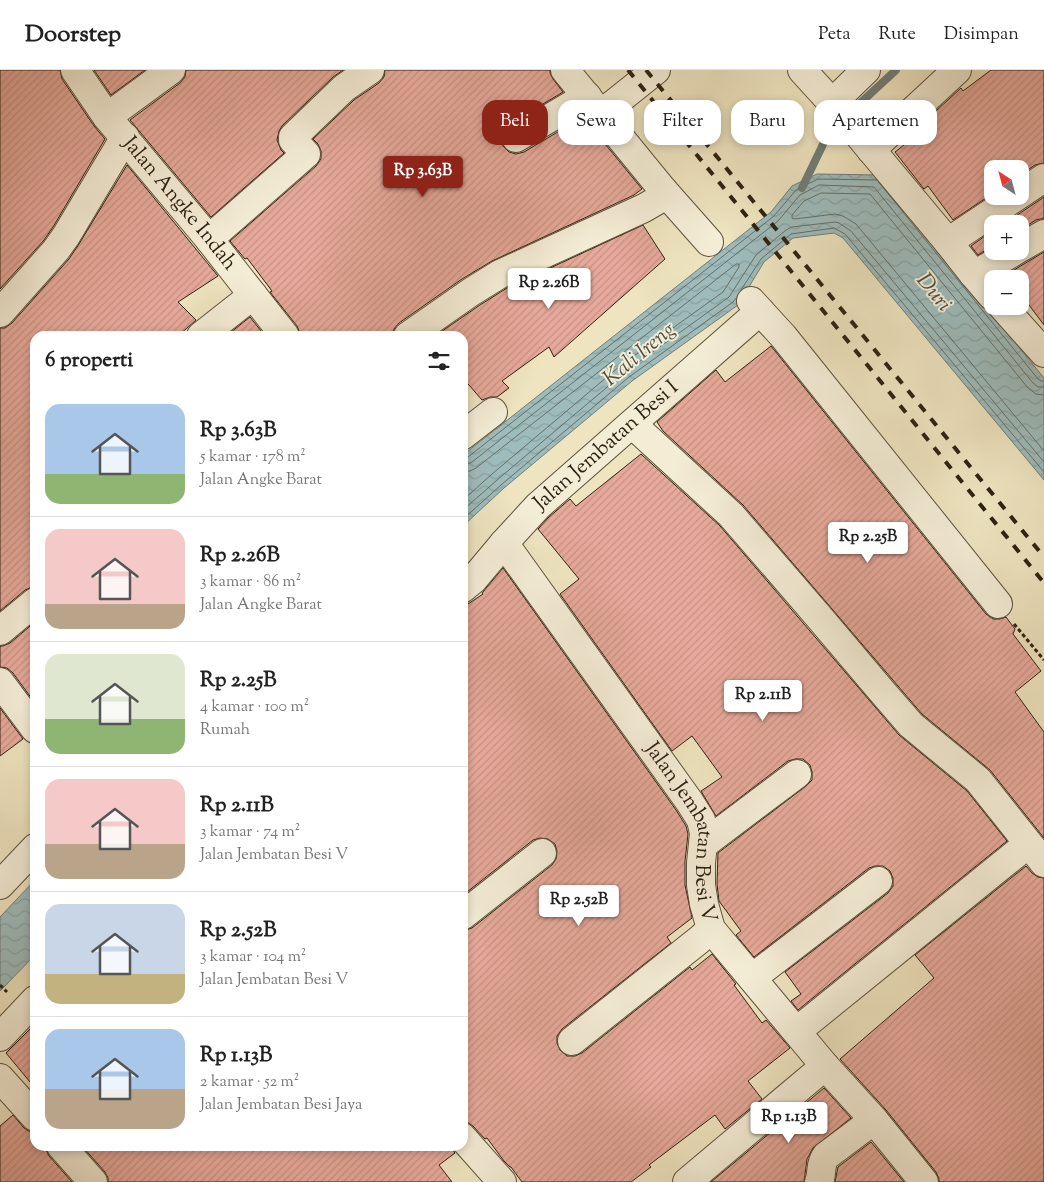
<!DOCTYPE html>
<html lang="id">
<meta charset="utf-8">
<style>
body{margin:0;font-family:"Sorts Mill Goudy",serif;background:#f6f6f6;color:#222;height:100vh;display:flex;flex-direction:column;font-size:19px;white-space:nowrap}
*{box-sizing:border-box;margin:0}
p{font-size:16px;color:#767676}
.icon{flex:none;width:28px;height:28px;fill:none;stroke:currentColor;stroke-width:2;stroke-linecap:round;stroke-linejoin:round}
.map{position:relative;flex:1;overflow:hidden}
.sheet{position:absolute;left:30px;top:261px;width:438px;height:820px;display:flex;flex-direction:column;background:#fff;border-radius:15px;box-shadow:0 2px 8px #0003}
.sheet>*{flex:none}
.banner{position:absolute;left:482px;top:30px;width:475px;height:45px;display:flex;gap:10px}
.needle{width:32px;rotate:324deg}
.fabs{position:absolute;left:984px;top:90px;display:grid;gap:10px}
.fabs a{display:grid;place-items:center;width:45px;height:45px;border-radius:10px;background:#fff;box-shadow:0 2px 8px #0003;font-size:25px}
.price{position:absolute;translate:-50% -42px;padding:0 11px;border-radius:5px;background:#fff;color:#222;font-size:16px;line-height:32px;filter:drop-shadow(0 1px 2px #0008)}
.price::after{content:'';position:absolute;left:50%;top:30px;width:15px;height:11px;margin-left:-8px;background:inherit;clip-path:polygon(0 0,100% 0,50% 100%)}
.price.selected{background:#8f2418;color:#fff}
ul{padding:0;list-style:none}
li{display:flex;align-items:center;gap:15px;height:125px;padding:0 15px}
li+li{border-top:1px solid #e0e0e0}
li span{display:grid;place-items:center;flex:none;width:140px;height:100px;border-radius:15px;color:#555}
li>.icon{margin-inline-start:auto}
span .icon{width:60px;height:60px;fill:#fffc;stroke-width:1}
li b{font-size:21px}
h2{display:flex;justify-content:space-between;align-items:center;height:60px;padding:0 15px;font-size:21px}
.chip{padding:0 18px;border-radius:15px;background:#fff;box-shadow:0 2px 8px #0003;font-size:18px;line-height:45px}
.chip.selected{background:#8f2418;color:#fff}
header{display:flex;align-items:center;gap:30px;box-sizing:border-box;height:70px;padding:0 25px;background:#fff;border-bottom:1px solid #e0e0e0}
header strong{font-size:24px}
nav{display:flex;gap:28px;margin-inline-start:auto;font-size:18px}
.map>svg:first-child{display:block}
.water{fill:url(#water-waves);stroke:#717e78}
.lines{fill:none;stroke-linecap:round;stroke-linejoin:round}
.shore{stroke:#666e66;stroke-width:1}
.stream{stroke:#717e78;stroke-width:8}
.building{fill:url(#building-hatch);stroke:#2e2111}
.minor-casing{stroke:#5e523d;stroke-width:30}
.path{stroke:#2e2111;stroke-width:3;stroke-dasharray:4 2.5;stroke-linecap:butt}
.minor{stroke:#f4edd6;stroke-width:28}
.rail{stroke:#2e2111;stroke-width:4;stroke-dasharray:9 9;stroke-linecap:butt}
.labels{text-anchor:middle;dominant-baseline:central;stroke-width:4;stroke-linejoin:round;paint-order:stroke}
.street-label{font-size:21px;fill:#2e2111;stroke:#f4edd6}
.water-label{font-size:22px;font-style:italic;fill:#505044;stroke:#f4edd6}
</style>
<header>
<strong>Doorstep</strong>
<nav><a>Peta</a><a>Rute</a><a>Disimpan</a></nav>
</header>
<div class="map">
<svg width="1044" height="1112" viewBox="0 0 1044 1112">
<defs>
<pattern id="water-waves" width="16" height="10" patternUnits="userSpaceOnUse" patternTransform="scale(1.25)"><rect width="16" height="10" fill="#9ebcbc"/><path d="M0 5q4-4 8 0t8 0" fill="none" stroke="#88a1a1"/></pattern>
<pattern id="building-hatch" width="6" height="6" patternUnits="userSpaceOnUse" patternTransform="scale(1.25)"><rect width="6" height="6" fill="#e7a99b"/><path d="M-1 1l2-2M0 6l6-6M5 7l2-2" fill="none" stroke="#c69184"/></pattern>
</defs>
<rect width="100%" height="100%" fill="#eee4c0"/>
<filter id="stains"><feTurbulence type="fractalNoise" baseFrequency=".004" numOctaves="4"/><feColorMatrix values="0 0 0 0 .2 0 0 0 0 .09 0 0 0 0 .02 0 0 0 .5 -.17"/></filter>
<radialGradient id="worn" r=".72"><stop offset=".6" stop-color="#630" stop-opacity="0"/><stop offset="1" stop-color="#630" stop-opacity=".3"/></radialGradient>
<path class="water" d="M817 104 879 105 1044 308V410L843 168 834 163 793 168 764 192 738 235 632 311 504 418 463 456V385L771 142 792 116Z
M35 810V885L0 921V847Z"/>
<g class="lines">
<path class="shore" d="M741 220 761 189 791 164 834 158 845 164 1044 402
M1044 325 1036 324 1028 318 870 124 821 123 804 131 792 145V148L795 149 835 144 843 146 856 154 1044 381
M462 388 468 387 774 146 796 120 818 109 877 110 1038 309 1041 311H1044
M462 395 468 394 472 392 778 151 800 125 819 115 874 117 1033 313 1038 317H1044
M462 402 470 401 476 398 736 194H739V197L723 222 620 296 492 404 462 431
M462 441 497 410 625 302 729 227 756 185 786 160 792 157 835 152 839 153 851 161 1044 392
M462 450 501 415 629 307 733 232 737 227"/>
<path class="stream" d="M802 118 829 62 896 0"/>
</g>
<path class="building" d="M0 0H60L62 9 94 56 105 69 53 157 44 170 0 219Z
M94 0H145L111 25Z
M186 0H343L333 7 282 56 279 61 277 70 281 80 284 83 211 147 130 50 180 13 185 7Z
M385 0H550V3L553 9 563 22 508 55 503 60 500 68 503 76 509 82 516 84 524 82 583 47 642 119 634 125 492 191 462 209 399 253 394 259 393 266H300V263L297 256 270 222 272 221 247 188 245 189 230 171 316 96 321 89V81L318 74 313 69 354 30 379 13 384 7Z
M991 0H1044V93L1035 95 1020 105V99H992V124L953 150 928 116 924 119 895 82 927 57 923 53 961 18 963 21Z
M127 95 218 206 178 232 196 250 178 266H35V517H32L25 520 0 541V258H5L12 253 69 189 79 174Z
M1044 127V148L1036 150 1020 160V154H1004Z
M643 155 665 189 554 287 549 277 502 311 509 318 497 327H490L482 330 462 307V266H435L480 235 507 218Z
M992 161V176L978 185 971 176Z
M1044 182V255L1020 223V209H999Z
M250 247 265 266H226Z
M771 276 986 544 993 549H1000L1006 547 1015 559 1013 564 1041 601 1015 622 1044 662V768L990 700 922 644 743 435 663 361 657 352 716 300 725 312Z
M641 384 720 456 899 665 967 721 1007 771 798 940 791 931 801 924 785 902 888 823 893 816V808L890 801 883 796H875L869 798 754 887 736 865 741 861 719 831 717 814 718 783 806 716 812 710V702L810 695 803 689H795L788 691 716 746 701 721 722 707 692 666 672 681 560 524 579 509 538 459 549 447 570 429 576 436Z
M503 498 676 740 686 756 688 764 685 791V815L692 848 667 867 671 873 562 959 557 966V973L560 980 567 986H575L582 983 690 897 692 900 712 884 736 914 734 915 762 953 766 950 790 978 748 1011 762 1029 725 1059 715 1045 649 1095 651 1097 631 1112H522L511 1097H510L504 1091 487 1068 485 1069 473 1056 467 1052H462V861L472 858 552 795 556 789 557 781 555 774 548 769 540 768 533 770 462 826V538L483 524 482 523Z
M35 552V633L13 603 7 598 0 597V576H3L10 573Z
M0 638 23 669 0 686Z
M1026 796 1032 803 1038 807 1044 808V1112H939V1109L936 1102 886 1040 840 989 934 908 915 885Z
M35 954V1018L6 983Z
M824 1018 851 1048 813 1078 807 1089 804 1112H711Z
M13 1045 24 1058 30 1062H35V1076H46V1080L49 1086 72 1112H0V1056Z
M871 1072 904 1112H835L838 1097Z
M82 1076H450L455 1083 439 1095 452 1112H108V1108L105 1102Z"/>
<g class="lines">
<g class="minor-casing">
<g id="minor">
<path id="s1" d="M75 0 107 47 209 169 285 266"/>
<path d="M565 0 663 120 709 172"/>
<path d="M802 0 832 33 948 172 974 205 992 226"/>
<path d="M832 33 866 0"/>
<path d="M601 44 656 0"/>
<path d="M107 47 171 0"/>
<path d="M516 68 587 26"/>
<path d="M871 80 957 0"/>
<path d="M1020 124 1044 108"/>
<path d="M209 169 306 84 293 70V67L344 18 370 0"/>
<path d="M948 172 1017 126"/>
<path d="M1020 178 1044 164"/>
<path d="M974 205 1015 181"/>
<path d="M751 231 783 266 998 534"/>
<path d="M1002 236 1044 283"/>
<path d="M0 243 56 180 66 166 125 67"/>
<path d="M201 266 253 225"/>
<path d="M408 266 471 222 500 204 644 138 656 131 664 124 663 120"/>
<path d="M632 354 731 445 819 547 879 618 911 655 978 710 1044 793"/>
<path d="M462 366 493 342"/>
<path id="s2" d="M504 473 689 731 701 750 704 763 701 793V815L704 834 711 859 825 996 874 1050 924 1112"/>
<path id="s3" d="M462 519 473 510 504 473 538 436 760 241"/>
<path d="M0 561 35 532"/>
<path d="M0 612 35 659"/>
<path d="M704 774 797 704"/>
<path d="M0 815 35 778"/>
<path d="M462 846 542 783"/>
<path d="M752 908 878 811"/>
<path d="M797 961 1028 774"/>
<path d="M0 967 35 930"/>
<path d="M572 971 699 870 711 859"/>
<path d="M0 1008 35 1047"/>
<path d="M462 1067 502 1112"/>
<path d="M61 1076 93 1112"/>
<path d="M687 1112 825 996"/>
<path d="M819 1112C823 1103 819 1095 826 1086L874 1050"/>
</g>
</g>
<path class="path" d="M1014 554 1044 590
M0 915 7 922"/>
<use href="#minor" class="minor"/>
<path class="rail" d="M628 0 1044 513
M646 0 1044 487"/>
</g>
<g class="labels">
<g class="street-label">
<text stroke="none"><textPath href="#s1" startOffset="170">Jalan Angke Indah</textPath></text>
<text stroke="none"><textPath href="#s3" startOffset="204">Jalan Jembatan Besi I</textPath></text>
<text stroke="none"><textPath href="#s2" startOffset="346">Jalan Jembatan Besi V</textPath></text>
</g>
<g class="water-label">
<text transform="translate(933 223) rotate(51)">Duri</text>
<text transform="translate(640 285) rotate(-40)">Kali Ireng</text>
</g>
</g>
<rect width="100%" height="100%" filter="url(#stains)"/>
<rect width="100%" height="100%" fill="url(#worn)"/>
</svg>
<div class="fabs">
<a><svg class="needle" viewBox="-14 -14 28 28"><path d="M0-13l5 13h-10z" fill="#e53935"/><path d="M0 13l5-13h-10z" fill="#767676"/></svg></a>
<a>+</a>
<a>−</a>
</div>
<b class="price selected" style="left:423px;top:128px">Rp 3.63B</b>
<b class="price" style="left:549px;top:240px">Rp 2.26B</b>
<b class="price" style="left:868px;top:494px">Rp 2.25B</b>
<b class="price" style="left:763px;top:652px">Rp 2.11B</b>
<b class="price" style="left:579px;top:857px">Rp 2.52B</b>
<b class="price" style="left:789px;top:1074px">Rp 1.13B</b>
<div class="banner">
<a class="chip selected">Beli</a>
<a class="chip">Sewa</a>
<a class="chip">Filter</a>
<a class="chip">Baru</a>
<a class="chip">Apartemen</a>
</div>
<section class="sheet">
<h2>6 properti<svg class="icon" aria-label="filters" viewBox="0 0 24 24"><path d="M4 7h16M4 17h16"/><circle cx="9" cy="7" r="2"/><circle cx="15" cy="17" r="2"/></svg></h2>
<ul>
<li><span style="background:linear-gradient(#a9c7e8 70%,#8fb573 0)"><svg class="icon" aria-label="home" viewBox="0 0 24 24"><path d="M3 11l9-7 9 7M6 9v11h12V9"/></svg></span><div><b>Rp 3.63B</b><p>5 kamar · 178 m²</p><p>Jalan Angke Barat</p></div></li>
<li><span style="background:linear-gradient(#f6c9c9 75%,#b9a48a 0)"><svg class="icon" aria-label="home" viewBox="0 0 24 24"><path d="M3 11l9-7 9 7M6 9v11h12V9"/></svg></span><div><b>Rp 2.26B</b><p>3 kamar · 86 m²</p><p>Jalan Angke Barat</p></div></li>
<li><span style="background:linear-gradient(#dfe7d0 65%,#8fb573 0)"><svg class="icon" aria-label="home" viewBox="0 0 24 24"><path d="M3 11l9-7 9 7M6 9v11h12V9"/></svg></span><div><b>Rp 2.25B</b><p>4 kamar · 100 m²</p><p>Rumah</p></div></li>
<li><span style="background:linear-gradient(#f6c9c9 65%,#b9a48a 0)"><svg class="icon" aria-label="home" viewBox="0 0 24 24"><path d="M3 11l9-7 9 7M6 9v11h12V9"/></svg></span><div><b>Rp 2.11B</b><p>3 kamar · 74 m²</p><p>Jalan Jembatan Besi V</p></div></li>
<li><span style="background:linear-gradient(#c9d6e8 70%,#c2b280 0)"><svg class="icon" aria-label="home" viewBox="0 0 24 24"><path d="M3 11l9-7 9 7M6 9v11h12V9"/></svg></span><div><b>Rp 2.52B</b><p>3 kamar · 104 m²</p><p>Jalan Jembatan Besi V</p></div></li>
<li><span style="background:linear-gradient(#a9c7e8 60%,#b9a48a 0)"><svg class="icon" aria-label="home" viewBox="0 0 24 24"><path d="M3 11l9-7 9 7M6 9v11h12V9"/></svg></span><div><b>Rp 1.13B</b><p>2 kamar · 52 m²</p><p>Jalan Jembatan Besi Jaya</p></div></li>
</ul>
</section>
</div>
